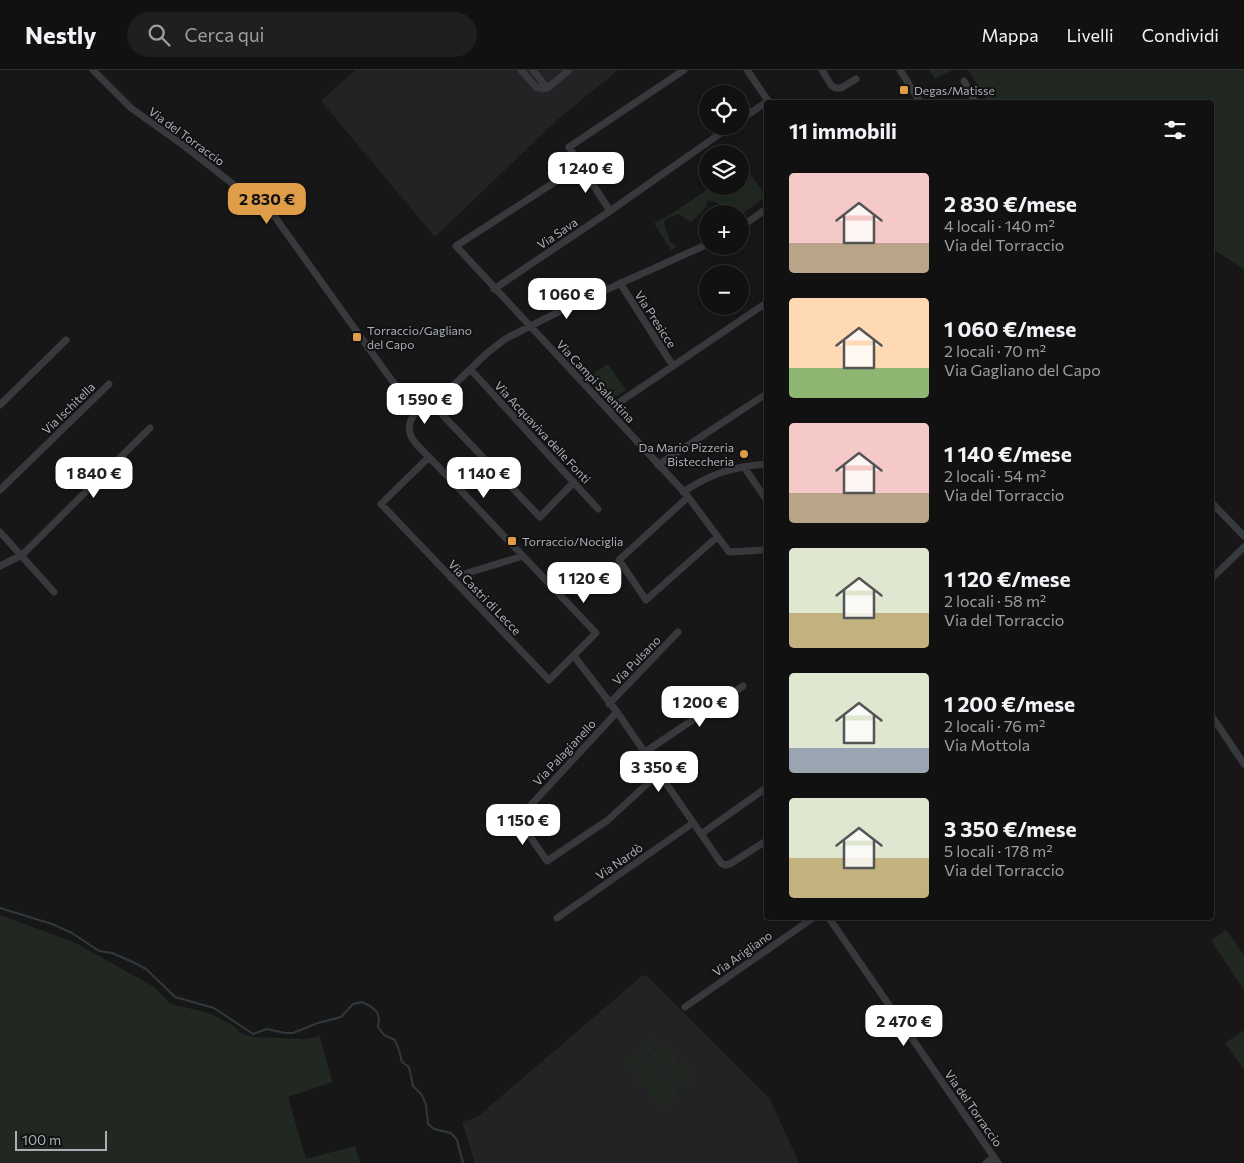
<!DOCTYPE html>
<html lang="it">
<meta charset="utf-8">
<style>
body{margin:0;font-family:Commissioner,sans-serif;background:#1e1f20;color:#f1f3f6;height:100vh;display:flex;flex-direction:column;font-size:19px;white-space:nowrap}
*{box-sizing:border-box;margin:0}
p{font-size:16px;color:#9c9d9f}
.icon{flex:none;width:28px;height:28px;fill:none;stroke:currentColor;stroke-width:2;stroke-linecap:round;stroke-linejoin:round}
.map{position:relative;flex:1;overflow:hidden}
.drawer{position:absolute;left:764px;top:30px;width:450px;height:820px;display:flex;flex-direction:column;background:#111112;border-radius:5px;box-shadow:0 2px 12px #0003,0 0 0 1px #303132}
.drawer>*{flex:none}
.tools{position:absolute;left:699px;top:15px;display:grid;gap:10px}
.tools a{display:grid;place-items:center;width:50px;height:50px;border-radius:50%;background:#111112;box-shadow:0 2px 12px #0003,0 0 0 1px #303132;font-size:25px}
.scale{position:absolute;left:15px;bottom:12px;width:92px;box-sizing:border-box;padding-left:5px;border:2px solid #aaafb7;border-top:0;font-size:14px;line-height:18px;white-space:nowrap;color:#aaafb7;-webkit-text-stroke:4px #121213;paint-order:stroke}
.price{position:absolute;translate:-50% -42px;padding:0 11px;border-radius:10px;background:#fff;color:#222;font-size:16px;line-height:32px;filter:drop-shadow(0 1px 2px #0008)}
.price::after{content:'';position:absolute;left:50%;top:30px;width:15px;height:11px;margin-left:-8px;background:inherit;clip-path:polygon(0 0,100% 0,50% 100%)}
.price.current{background:#df9d48;color:#111}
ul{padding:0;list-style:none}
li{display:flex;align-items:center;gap:15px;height:125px;padding:0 25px}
li span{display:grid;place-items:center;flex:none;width:140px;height:100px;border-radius:5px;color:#555}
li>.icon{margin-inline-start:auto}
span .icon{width:60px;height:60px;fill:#fffc;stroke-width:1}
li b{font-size:21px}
h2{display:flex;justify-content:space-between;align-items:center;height:60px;padding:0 25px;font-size:21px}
header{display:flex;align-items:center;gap:30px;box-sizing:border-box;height:70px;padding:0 25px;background:#111112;border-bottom:1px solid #303132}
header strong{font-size:24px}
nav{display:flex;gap:28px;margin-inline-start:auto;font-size:18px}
.search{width:350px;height:45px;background:#1e1f20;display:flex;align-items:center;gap:12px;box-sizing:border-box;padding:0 18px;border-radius:28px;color:#9c9d9f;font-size:19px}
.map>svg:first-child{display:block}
.built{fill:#232325}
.green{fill:#212821}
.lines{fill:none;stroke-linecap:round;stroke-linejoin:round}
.stream{stroke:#30393d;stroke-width:2}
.minor{stroke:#38393d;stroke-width:7}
.poi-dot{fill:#df9d48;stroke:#121213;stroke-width:2}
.labels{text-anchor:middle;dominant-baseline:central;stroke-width:4;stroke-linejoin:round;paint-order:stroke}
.poi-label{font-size:12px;fill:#aaafb7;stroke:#121213;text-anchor:start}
.street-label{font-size:12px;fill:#aaafb7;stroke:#121213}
</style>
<header>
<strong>Nestly</strong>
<div class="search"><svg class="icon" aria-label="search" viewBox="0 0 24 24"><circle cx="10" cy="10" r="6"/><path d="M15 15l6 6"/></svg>Cerca qui</div>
<nav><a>Mappa</a><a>Livelli</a><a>Condividi</a></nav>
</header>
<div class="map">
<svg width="1244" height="1093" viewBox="0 0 1244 1093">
<rect width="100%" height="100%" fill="#171718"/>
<path class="built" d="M355 0H618L556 51 435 167 321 31Z
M643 905 647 906 770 1029 799 1093H475L462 1052 477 1047Z"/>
<path class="green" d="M929 0H952L935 9Z
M968 0H1244V199L1211 178V32H988Z
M744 95 766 126 740 146V144H720L721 138 718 133 708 130 706 137 691 152 679 144 670 147 664 151V154L670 170 669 171 677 177 671 180 654 153 673 143 712 116H740V98Z
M608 294 626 320 608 332 586 309Z
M0 845 76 873 154 917 171 934 209 943 232 955 241 963 252 967 306 969 320 966 332 1012 288 1027 306 1089 355 1076 360 1093H0Z
M1226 860 1244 885V920L1211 870Z
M1244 960V1000L1225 973Z
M654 967 661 973 647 985 641 978Z
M663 975 678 990 664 1002 650 986Z
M638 981 644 987 630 1000 624 993Z
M647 988 661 1006 646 1019 631 1001Z
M680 992 696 1008 682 1020 668 1003Z
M664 1006 679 1023 662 1038 647 1021Z"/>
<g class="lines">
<path class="stream" d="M0 838 52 854 72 863 99 881 112 883 135 893 146 899 175 927 214 938 253 964 267 959 285 963H293L318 953 341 947 353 934 362 932 370 936 377 942 379 949 378 957 384 965 395 970 399 980 402 992 409 997 413 1016 422 1025 426 1035 428 1054 434 1059 451 1063 457 1070 463 1093"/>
<path class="minor" d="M93 0 131 38 183 75 275 147 390 308 414 339
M521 0 536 17 542 19 549 17 569 0
M533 0 547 18
M747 0 769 32
M822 0 831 15 835 18H841L856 9
M900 0 920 32
M964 11 975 32
M740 50 768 31
M581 95 456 176 686 424 729 482 766 480
M610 141 569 77 684 0
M740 158 766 139
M620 213 673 296
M494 219 610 141 731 56
M471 300 598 439
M0 335 66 270
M433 335 540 447 574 412
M608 340 766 233
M421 341 433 335 486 284 505 269 568 237 708 174
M414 345C401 363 417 375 429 387L596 563 549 610 381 434 429 387
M658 395 766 324
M744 397 766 429
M0 420 109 314
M683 422C710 404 735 396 766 394
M688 427 619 490 646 530 717 467
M1211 432 1244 466
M0 462 54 522
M0 496 22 485 150 358
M451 508 523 486
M1211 509 1244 477
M574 586 617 642 721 793 725 795 730 794 766 771
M609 634 678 562
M617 642 518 749 547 791 608 750 659 703
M1211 645 1244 694
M645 682 743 616
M701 764 766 718
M557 848 693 753
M829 848 998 1093
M685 937 813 848
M986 1093 994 1087"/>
</g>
<g class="poi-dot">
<rect x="899" y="15" width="10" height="10" rx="2.5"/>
<rect x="352" y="262" width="10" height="10" rx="2.5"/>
<circle cx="744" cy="384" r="5"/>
<rect x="507" y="466" width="10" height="10" rx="2.5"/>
</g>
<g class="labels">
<g class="poi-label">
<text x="914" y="20">Degas/Matisse</text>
<text x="367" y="260">Torraccio/Gagliano<tspan x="367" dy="14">del Capo</tspan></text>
<text x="734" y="377" text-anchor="end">Da Mario Pizzeria<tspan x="734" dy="14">Bisteccheria</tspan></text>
<text x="522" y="471">Torraccio/Nociglia</text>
</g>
<g class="street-label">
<text transform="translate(187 66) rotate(36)">Via del Torraccio</text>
<text transform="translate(557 163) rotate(-34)">Via Sava</text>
<text transform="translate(656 249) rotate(57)">Via Presicce</text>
<text transform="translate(596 311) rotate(47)">Via Campi Salentina</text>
<text transform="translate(68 338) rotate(-44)">Via Ischitella</text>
<text transform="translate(543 362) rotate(47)">Via Acquaviva delle Fonti</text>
<text transform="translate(485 527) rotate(46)">Via Castri di Lecce</text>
<text transform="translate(636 590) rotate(-46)">Via Pulsano</text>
<text transform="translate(564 682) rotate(-47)">Via Palagianello</text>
<text transform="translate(619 791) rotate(-35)">Via Nardò</text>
<text transform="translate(742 883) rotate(-35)">Via Arigliano</text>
<text transform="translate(974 1038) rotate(55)">Via del Torraccio</text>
</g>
</g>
</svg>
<div class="tools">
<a><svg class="icon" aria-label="locate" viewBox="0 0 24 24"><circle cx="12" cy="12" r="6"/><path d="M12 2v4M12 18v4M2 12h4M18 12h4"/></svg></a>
<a><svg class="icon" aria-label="layers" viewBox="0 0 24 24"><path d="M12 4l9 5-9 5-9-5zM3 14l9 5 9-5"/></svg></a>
<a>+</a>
<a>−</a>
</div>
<div class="scale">100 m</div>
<b class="price" style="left:586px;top:124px">1 240 €</b>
<b class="price current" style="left:267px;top:155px">2 830 €</b>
<b class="price" style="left:567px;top:250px">1 060 €</b>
<b class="price" style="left:425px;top:355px">1 590 €</b>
<b class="price" style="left:94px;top:429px">1 840 €</b>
<b class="price" style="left:484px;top:429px">1 140 €</b>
<b class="price" style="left:584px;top:534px">1 120 €</b>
<b class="price" style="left:700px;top:658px">1 200 €</b>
<b class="price" style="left:659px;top:723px">3 350 €</b>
<b class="price" style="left:523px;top:776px">1 150 €</b>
<b class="price" style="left:904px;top:977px">2 470 €</b>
<section class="drawer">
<h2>11 immobili<svg class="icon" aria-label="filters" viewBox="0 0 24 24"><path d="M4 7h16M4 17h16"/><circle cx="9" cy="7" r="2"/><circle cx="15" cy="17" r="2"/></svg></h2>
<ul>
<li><span style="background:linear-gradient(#f6c9c9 70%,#b9a48a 0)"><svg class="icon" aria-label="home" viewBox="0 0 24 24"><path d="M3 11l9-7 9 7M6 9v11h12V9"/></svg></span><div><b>2 830 €/mese</b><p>4 locali · 140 m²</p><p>Via del Torraccio</p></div></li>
<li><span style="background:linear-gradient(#ffd9b3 70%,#8fb573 0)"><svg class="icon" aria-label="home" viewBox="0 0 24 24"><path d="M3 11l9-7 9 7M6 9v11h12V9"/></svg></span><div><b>1 060 €/mese</b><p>2 locali · 70 m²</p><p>Via Gagliano del Capo</p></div></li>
<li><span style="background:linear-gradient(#f6c9c9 70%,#b9a48a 0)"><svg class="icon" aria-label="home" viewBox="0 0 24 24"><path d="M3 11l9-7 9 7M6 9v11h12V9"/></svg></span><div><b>1 140 €/mese</b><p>2 locali · 54 m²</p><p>Via del Torraccio</p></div></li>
<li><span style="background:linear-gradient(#dfe7d0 65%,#c2b280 0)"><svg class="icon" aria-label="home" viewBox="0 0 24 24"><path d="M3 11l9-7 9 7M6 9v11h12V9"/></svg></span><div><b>1 120 €/mese</b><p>2 locali · 58 m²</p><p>Via del Torraccio</p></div></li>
<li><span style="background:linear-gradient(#dfe7d0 75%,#9aa5b1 0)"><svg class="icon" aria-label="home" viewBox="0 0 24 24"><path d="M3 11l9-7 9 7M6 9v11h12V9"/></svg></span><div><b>1 200 €/mese</b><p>2 locali · 76 m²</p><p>Via Mottola</p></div></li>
<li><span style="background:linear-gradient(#dfe7d0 60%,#c2b280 0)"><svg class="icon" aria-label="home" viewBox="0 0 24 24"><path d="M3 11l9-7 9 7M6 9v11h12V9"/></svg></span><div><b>3 350 €/mese</b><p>5 locali · 178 m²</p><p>Via del Torraccio</p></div></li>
</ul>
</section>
</div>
